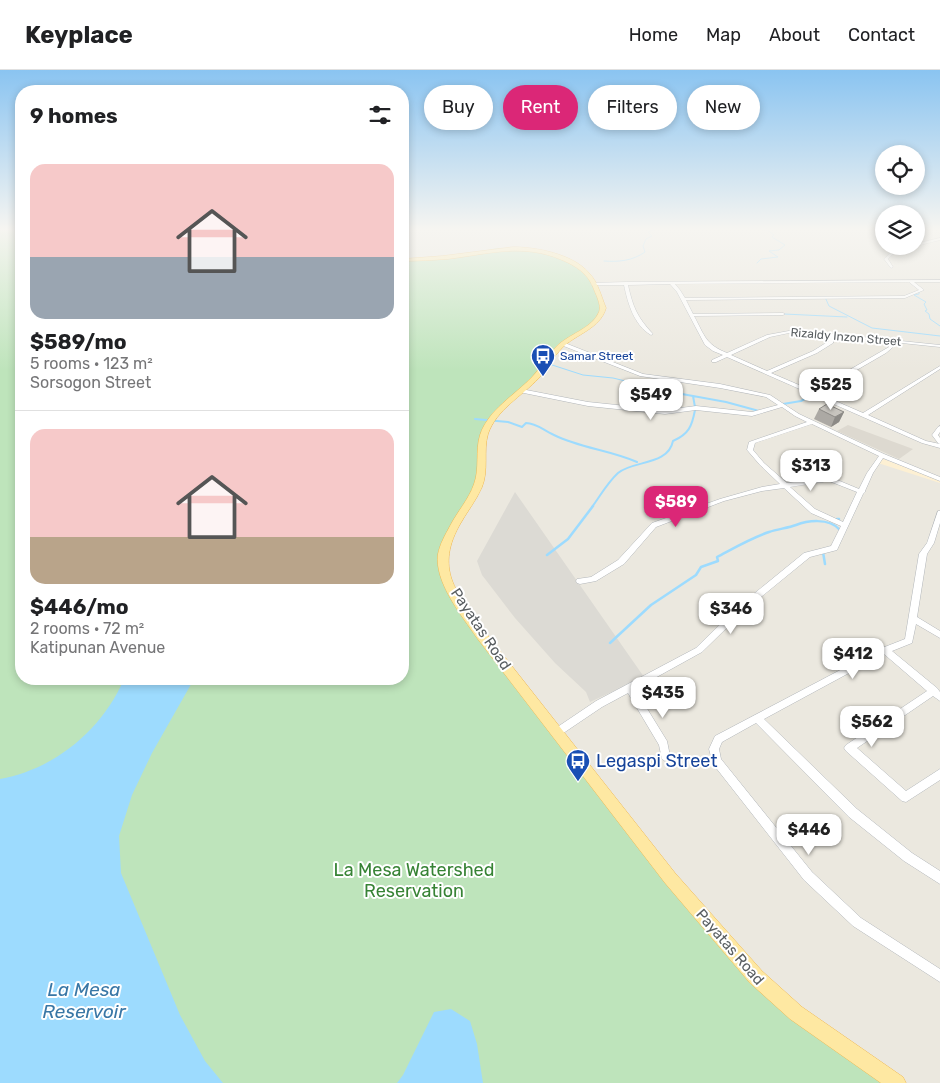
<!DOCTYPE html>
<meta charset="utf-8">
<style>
body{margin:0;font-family:Rubik,sans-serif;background:#f6f6f6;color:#202124;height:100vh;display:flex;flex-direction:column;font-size:19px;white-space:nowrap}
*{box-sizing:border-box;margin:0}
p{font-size:16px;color:#757577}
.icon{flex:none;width:28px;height:28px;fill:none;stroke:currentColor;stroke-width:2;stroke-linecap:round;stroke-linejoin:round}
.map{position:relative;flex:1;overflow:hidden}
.sheet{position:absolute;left:15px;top:15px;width:394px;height:600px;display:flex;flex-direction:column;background:#fff;border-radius:20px;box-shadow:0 2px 8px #0003}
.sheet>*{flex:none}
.banner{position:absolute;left:424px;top:15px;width:441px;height:45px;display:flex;gap:10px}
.tools{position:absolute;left:875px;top:75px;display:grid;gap:10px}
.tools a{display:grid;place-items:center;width:50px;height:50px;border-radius:50%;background:#fff;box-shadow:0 2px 8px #0003;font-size:25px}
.price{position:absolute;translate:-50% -42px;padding:0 11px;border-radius:10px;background:#fff;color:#222;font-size:16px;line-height:32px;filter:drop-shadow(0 1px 2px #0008)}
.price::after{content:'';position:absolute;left:50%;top:30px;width:15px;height:11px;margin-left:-8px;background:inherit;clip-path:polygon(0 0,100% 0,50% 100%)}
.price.current{background:#db2777;color:#fff}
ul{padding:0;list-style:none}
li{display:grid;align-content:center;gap:10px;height:265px;padding:0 15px}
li+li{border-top:1px solid #e0e0e0}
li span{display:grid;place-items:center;height:155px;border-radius:15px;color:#555}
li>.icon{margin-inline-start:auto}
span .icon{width:90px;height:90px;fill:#fffc;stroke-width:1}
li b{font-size:21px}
h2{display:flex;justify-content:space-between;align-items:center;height:60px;padding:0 15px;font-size:21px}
.chip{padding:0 18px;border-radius:22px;background:#fff;box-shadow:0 2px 8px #0003;font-size:18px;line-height:45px}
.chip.current{background:#db2777;color:#fff}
header{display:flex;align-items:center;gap:30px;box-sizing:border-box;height:70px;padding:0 25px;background:#fff;border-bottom:1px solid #e0e0e0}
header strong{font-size:24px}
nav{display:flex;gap:28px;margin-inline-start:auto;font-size:18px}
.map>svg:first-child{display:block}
.commercial{fill:#fdf0d3}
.industrial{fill:#dcdad4}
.education{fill:#ddd9d0}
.green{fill:#bee4bb}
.water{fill:#9ddbfe}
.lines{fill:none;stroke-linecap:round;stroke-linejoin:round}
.stream-far2{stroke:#9ddbfe;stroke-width:1}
.stream-far1{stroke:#9ddbfe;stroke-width:2}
.stream{stroke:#9ddbfe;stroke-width:2.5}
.minor-casing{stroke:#b2b6ba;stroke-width:1}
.major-casing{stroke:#efb854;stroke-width:1}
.minor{fill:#fff;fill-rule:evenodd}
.major{fill:#fee8a2;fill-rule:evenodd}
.wall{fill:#aca9a4}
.shaded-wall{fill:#8c8a86}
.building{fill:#c8c5bf;stroke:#8c8a86}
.labels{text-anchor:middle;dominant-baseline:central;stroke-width:4;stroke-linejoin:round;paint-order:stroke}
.far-street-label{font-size:12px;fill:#585d60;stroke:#fff}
.far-transit-label{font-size:12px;fill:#164399;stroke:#fff;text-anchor:start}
.street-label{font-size:15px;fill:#585d60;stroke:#fff}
.near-transit-label{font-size:18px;fill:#164399;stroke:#fff;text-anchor:start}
.near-park-label{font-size:18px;fill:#378335;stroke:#fff}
.near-water-label{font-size:19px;font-style:italic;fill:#3977a6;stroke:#fff}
</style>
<header>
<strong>Keyplace</strong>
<nav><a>Home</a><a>Map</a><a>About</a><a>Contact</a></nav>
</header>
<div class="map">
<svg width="940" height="1013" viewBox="0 0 940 1013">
<rect width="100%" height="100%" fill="#ebe8df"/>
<path class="commercial" d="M883 389 940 410V413L878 393Z"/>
<path class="industrial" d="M515 422 644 607 590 632 586 622 555 593 515 548 482 505 477 491Z"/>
<path class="education" d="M848 355 913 379 899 389 837 361Z"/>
<path class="green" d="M0 158H21V609H402L403 190 468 184 497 178H513L546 182 582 199 592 212 603 238 599 247 563 274 534 309 502 338 485 360 482 400 443 488 463 538 742 892 897 1013H0Z"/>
<path class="water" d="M124 609H194L152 683 132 725 119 766 121 803 180 945 205 991 223 1013H0V709C55 699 102 660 124 609Z
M451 939 470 951 477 974 483 1013H397L403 1005 434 942Z"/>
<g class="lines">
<path class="stream-far2" d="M604 191C619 192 632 191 645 182L643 176 646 169 652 166 648 162 657 158
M757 193 761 189 778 187 769 181 779 180 785 175 772 167 774 165 767 160 758 158
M919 221V224L914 225 926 232 924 234 927 240 925 241 929 244 930 249 940 256
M825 227 829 236 872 258 940 266
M784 244 847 247
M546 293 583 305 613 308 666 321"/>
<path class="stream-far1" d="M660 320 726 332 759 341
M693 326 695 337
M783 334 801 331 814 324
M475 349 508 352 522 357 526 353C537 353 544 361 554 365 580 378 610 380 637 392
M592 437C600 426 608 412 618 403 633 390 668 396 673 371 689 364 692 356 695 340"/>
<path class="stream" d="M837 449H839
M823 482 825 494
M547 485 568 469 593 436
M610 573 651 535 696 505 701 497 718 491 717 487C734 478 751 468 769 462 778 459 788 458 796 455 806 451 829 447 840 460"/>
<g class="minor-casing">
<path id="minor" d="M940 168V170L916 176V174Z
M892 176H898L893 178 895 182 888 189 893 197 891 198 884 189 891 182 889 178Z
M940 210V212H914L924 220 905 228 686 230 693 244 783 243 785 244 783 245 694 246C705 266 705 274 727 283L767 265 794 260 940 275V277L892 272 893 277 886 283 817 323 863 343 940 296V299L868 345 926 371 940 374V378L922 373 727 287 716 292H712V290L723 285 713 281 705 275 677 222 670 214 628 215C633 237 637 247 653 264L651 265C634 255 628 234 624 215H593L591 214 593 213 626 212ZM909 212 919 220 904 226 685 228 680 220 675 214ZM794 262 829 266V271L813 281 767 301 731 285 770 267ZM833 266 887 272 889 277 813 321 771 303 817 283 833 273Z
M561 273H565L643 304 720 314 770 325 799 344 884 384 940 407V411L883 388 873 403 865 421V422L863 424 837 480 810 487 745 540 702 582 635 619 667 671 670 686 668 689 665 691 662 689 659 675 628 623 602 637 559 666 556 667 553 666 551 663 553 660 596 631 696 578 739 536 804 483 831 476 841 456 811 443 784 418 762 421 724 431 656 457 624 494 596 511 580 514 577 513 576 511 577 509 591 507 618 490 652 453 720 429 762 417 780 414 760 395 748 381 747 380 749 372 807 352 795 346 782 337 752 346 696 340 665 344 588 336 519 322V320L521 319 588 332 665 340 696 336 752 342 778 335 766 327 720 318 640 306 561 275ZM812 354 879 386 867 403 859 419 830 407 787 413 764 393 753 380 755 373ZM829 411 857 422 843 452 815 439 790 417Z
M940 356V362L938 365 940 368V374L938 373 932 365 938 357Z
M938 441H940V453L934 473 927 484 917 547 940 561V568L916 554 912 573 892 581 937 618 940 622V631L933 626 857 678 906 721 940 699V710L906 732 902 731 846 681 844 678 846 675 927 621 884 584 764 649 857 739 912 783 940 801V814L904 791 849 747 756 653 722 672 719 679 721 689 812 802 861 848 940 899V912L853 856 804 810 713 694 709 679 715 666 882 578 905 569 919 484 927 473Z"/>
</g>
<g class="major-casing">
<path id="major" d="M513 177C536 177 573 184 589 203 598 212 601 226 606 238 600 259 576 264 562 278 553 287 547 299 539 308 522 326 496 340 488 364 483 381 489 400 482 417 476 431 466 443 459 456 434 502 459 525 485 562L675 803 762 901 802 937 903 1007 906 1013H881L790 949 750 913 665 813 477 568C462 546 434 512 438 484 440 474 445 465 450 456 457 442 469 429 474 414 480 398 475 381 480 365 488 340 515 325 532 307 541 298 547 286 556 277 568 264 592 259 599 242 602 235 595 223 593 217 587 203 576 196 562 190 522 173 489 184 448 189 433 190 418 191 402 191V189L442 186Z"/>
</g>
<use href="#minor" class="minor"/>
<use href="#major" class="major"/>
</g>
<path class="wall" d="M819 339 844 342 839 352 831 357 814 349Z"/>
<path class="shaded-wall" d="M844 342 839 352 831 357 835 347Z"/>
<path class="building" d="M827 334 844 342 835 347 819 339Z"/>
<linearGradient id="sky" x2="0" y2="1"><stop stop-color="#8ac4f1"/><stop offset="0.53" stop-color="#f6f5f1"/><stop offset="1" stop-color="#f6f5f1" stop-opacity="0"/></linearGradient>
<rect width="940" height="300" fill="url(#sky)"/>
<defs>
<g id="bus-pin" transform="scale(1.25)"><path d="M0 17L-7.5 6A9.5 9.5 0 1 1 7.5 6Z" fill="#1a4fb4" stroke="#fff"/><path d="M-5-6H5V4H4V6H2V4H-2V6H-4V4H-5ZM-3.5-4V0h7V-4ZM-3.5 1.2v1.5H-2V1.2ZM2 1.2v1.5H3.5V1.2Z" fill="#fff"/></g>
</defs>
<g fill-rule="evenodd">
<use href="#bus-pin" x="543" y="286"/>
<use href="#bus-pin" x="578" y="691"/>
</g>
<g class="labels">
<g class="far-street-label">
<text transform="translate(846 267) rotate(5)">Rizaldy Inzon Street</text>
</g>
<g class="far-transit-label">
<text x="560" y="286">Samar Street</text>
</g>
<g class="street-label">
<text transform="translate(481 559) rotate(56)">Payatas Road</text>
<text transform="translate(730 877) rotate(49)">Payatas Road</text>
</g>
<g class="near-transit-label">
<text x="596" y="691">Legaspi Street</text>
</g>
<g class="near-park-label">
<text x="414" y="800">La Mesa Watershed<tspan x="414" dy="21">Reservation</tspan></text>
</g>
<g class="near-water-label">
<text x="84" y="919">La Mesa<tspan x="84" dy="22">Reservoir</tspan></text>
</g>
</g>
</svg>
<div class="tools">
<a><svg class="icon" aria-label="locate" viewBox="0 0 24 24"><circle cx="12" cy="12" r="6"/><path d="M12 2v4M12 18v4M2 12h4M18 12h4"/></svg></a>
<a><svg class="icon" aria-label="layers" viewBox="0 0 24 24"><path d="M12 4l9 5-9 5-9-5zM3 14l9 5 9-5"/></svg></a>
</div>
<b class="price" style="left:831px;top:341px">$525</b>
<b class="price" style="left:651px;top:351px">$549</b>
<b class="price" style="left:811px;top:422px">$313</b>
<b class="price current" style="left:676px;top:458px">$589</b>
<b class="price" style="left:731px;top:565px">$346</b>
<b class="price" style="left:853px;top:610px">$412</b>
<b class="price" style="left:663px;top:649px">$435</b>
<b class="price" style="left:872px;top:678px">$562</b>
<b class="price" style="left:809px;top:786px">$446</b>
<div class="banner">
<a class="chip">Buy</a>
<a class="chip current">Rent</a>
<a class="chip">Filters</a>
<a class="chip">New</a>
</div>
<section class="sheet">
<h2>9 homes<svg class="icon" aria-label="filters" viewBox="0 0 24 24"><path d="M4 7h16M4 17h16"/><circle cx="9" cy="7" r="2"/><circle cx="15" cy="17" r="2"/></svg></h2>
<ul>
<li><span style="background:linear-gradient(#f6c9c9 60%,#9aa5b1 0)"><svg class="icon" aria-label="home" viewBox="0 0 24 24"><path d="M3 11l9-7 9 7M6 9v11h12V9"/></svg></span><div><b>$589/mo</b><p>5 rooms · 123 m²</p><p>Sorsogon Street</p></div></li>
<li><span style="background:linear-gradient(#f6c9c9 70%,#b9a48a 0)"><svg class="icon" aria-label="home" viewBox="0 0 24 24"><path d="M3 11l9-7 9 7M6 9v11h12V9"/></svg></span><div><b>$446/mo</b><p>2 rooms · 72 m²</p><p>Katipunan Avenue</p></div></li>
</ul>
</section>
</div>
